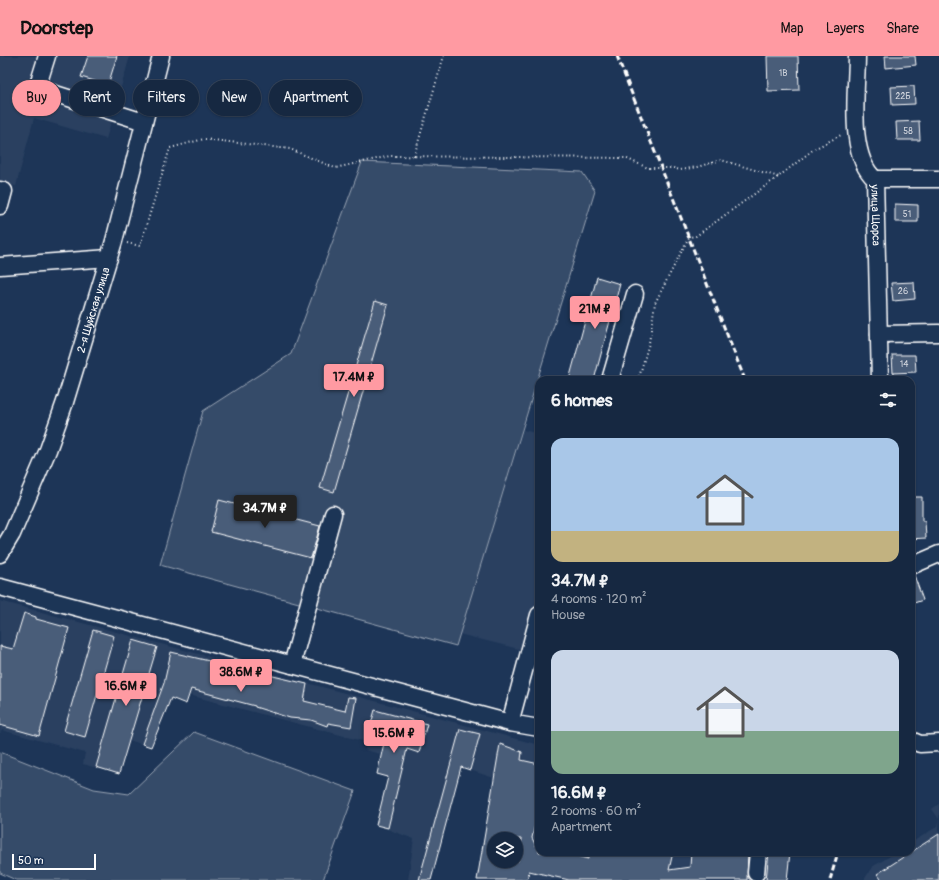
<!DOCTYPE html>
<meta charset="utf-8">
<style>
body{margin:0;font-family:Pangolin,sans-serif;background:#23344c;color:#f1f3f6;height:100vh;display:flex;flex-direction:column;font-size:15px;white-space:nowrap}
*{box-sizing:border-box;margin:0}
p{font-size:13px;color:#9ea6b1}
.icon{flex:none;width:22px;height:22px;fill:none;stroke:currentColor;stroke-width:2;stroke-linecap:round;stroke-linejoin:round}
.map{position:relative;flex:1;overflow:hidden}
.panel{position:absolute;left:535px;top:320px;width:380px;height:480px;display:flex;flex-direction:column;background:#162841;border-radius:12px;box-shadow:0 1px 3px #0004,0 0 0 1px #35445a}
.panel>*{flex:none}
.top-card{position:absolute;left:12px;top:24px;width:380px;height:36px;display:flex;gap:8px}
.controls{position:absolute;left:487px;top:776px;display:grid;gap:8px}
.controls a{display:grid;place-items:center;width:36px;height:36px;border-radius:50%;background:#162841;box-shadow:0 1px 3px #0004,0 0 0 1px #35445a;font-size:20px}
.scale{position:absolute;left:12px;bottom:10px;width:84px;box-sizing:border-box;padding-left:4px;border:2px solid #fff;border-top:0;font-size:11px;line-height:14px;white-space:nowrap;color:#fff;-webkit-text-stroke:3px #1d3557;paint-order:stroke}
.price{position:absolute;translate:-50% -34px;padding:0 9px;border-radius:4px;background:#ff9aa2;color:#111;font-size:13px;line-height:26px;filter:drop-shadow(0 1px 2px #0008)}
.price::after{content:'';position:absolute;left:50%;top:24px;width:12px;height:9px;margin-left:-6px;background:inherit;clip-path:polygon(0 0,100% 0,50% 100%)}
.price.current{background:#222;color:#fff}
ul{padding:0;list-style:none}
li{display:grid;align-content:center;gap:8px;height:212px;padding:0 16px}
li span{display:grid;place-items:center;height:124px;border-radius:12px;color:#555}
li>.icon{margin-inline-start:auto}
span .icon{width:72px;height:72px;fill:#fffc;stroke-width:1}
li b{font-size:17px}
h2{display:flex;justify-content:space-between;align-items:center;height:48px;padding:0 16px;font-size:17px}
.pill{padding:0 14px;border-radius:18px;background:#162841;box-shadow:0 1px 3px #0004,0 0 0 1px #35445a;font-size:14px;line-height:36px}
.pill.current{background:#ff9aa2;color:#111}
header{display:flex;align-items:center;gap:24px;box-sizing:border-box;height:56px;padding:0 20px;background:#ff9aa2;color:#111}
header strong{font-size:19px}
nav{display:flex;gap:22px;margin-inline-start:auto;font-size:14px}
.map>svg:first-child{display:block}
.built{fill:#2a4161;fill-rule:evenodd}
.green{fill:#364b69;stroke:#9aa5b4}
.building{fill:#4a5d79;stroke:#fff;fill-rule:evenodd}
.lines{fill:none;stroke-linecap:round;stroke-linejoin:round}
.minor-casing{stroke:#fff;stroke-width:19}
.path{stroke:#fff;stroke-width:2;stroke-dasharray:1 3;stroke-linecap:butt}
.minor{stroke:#1d3557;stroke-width:16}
.rail{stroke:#fff;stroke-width:3;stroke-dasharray:6 3;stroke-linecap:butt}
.labels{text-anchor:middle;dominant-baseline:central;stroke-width:3;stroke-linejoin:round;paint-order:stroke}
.number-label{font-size:9px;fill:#d2d6de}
.street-label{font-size:11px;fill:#fff;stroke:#1d3557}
</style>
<header>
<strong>Doorstep</strong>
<nav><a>Map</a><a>Layers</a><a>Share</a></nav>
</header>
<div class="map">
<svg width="939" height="824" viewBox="0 0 939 824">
<rect width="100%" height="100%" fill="#1d3557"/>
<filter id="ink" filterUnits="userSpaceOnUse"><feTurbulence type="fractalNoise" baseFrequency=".025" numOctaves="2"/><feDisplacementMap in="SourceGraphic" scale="8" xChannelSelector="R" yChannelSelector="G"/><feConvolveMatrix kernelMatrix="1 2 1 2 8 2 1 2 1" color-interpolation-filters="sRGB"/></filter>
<g filter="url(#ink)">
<path class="built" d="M0 0H130L106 83 34 62 16 130 0 126Z
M523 374 539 378V598L459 578Z
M0 545 539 689V796H790L787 824H477L494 722 461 711 431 824H408L414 783 376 769 388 721 377 718 381 698 365 694 367 686 189 639 186 648 171 642 151 691 129 684 119 718 83 708 85 697 2 674 0 678ZM494 783H516V805H494Z
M939 748V824H864L872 811 897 796H911V787L938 770 939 763 932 753Z"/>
<path class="green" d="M362 106 582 116 595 135 456 590 160 509 203 355 291 298Z
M194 676 355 735 323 824H16L0 817V696L94 733 129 738Z"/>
<path class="building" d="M88 0H117L108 29 81 21Z
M767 0H798L799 34 768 35Z
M885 0H915L916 9 886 12Z
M914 30 915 48 892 49 891 31Z
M919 65 920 84H897L896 66Z
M895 148 918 149V166H895Z
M597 221 620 228 594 324H569Z
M914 226 915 243 893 245 891 227Z
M375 245 388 249 334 436 320 432Z
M892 299H915L916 316 893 317Z
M911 441H922V465H925L926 482 911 483Z
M219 444 320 470 311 502 211 476Z
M911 519H914L923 544 911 548Z
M24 557 36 561V563L69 572 39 680 0 669V590L13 593Z
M93 574 114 580 85 681 64 675Z
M133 584 157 591 119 718 96 711Z
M171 596 307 628 304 645 345 655 348 641 356 642 351 671 328 667 327 670 311 664 290 662 255 651V650L191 633 186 648 171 642 151 691 142 688 164 627Z
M375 654 427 668 419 697 407 693 388 772 376 769 388 721 377 718 384 687 367 682Z
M460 673 480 678 470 714 461 711 431 824H419Z
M500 688 522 696 521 704 539 708V750L532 782 536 790 539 791V796H561L588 803 589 796H673L669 814 690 811 691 796H748L747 824H569L529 815 527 824H477ZM494 783H522L518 805H494Z
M939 778V824H882L877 818Z
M769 796H790L787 824H766Z"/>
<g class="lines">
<g class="minor-casing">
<g id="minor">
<path d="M47 0 37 32 144 66"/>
<path id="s1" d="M857 0C857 34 847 99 875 123L880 324"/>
<path d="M875 123H939"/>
<path d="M0 134 4 135 0 150"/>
<path d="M0 210 109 202"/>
<path d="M879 278 939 277"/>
<path d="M610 324 635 238"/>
<path id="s2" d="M0 498 12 478 48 394 65 346 114 185 161 0"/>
<path d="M911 510 939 498"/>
<path d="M0 531 510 667 539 672"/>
<path d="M292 609 333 458"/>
<path d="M510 667 539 559"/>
<path d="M911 684 920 688 939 687"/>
<path d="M756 817 758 796"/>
</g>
</g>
<path class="path" d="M414 100 444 0
M127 187 140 190 170 92 204 83 290 93 335 112 390 100 625 102 648 112H673L680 114 697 111 721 104 779 121
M637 324 640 318 649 287 655 247 689 181 696 180 782 118 814 93 843 78"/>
<use href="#minor" class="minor"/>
<path class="rail" d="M617 0 745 324
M830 824 838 796"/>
</g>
</g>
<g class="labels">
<g class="number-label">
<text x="783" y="17">1В</text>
<text x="903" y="40">22Б</text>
<text x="908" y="75">58</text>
<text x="907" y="158">51</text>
<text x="903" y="235">26</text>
<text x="904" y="308">14</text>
</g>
<g class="street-label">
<text stroke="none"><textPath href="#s1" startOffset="164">улица Щорса</textPath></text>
<text stroke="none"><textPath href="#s2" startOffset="262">2-я Шуйская улица</textPath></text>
</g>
</g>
</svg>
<div class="controls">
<a><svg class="icon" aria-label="layers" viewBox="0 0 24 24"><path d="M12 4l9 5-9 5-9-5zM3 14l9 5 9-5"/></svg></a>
</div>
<div class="scale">50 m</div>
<b class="price" style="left:595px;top:274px">21M ₽</b>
<b class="price" style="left:354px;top:342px">17.4M ₽</b>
<b class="price current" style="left:265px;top:473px">34.7M ₽</b>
<b class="price" style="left:241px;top:637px">38.6M ₽</b>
<b class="price" style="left:126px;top:651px">16.6M ₽</b>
<b class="price" style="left:394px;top:698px">15.6M ₽</b>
<div class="top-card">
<a class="pill current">Buy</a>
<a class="pill">Rent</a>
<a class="pill">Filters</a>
<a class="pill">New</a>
<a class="pill">Apartment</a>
</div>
<section class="panel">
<h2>6 homes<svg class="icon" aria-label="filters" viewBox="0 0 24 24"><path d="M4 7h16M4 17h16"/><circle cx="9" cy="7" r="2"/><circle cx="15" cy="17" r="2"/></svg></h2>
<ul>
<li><span style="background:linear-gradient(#a9c7e8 75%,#c2b280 0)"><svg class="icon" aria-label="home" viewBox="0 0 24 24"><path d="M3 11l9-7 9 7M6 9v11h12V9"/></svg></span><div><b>34.7M ₽</b><p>4 rooms · 120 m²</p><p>House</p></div></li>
<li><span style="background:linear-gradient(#c9d6e8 65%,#7fa58c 0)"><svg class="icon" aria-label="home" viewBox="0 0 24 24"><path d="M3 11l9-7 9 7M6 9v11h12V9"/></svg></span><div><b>16.6M ₽</b><p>2 rooms · 60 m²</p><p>Apartment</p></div></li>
</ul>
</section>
</div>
